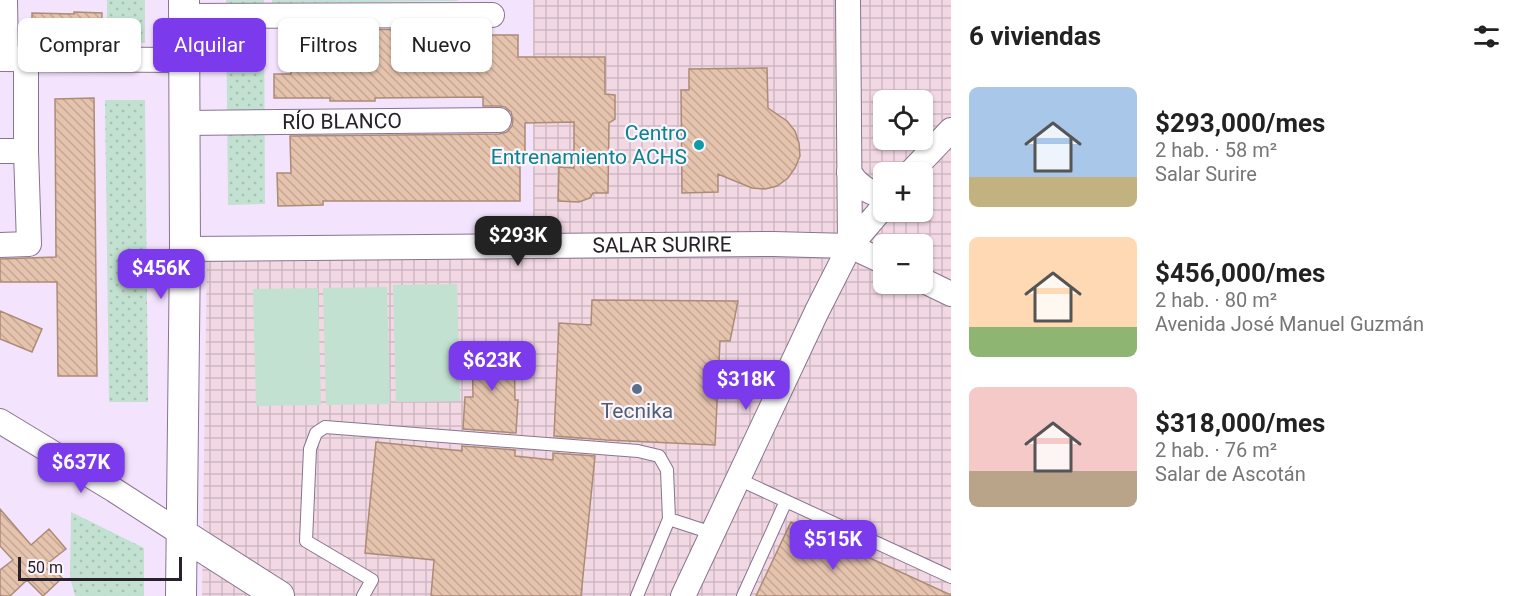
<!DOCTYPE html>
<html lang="es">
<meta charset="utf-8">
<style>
body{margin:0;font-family:Roboto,sans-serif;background:#f2f2f2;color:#222;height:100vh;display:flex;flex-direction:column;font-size:22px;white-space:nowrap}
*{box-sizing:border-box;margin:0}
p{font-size:20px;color:#767676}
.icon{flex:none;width:33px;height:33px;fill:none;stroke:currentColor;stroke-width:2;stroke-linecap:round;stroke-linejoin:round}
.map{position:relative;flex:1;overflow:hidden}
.drawer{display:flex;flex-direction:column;background:#fff;width:570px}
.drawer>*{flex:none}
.hud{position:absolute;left:18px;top:18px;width:570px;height:54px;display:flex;gap:12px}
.controls{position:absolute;left:873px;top:90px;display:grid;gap:12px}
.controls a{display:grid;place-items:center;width:60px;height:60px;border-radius:9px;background:#fff;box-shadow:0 2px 4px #0004;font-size:30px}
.scale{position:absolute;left:18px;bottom:15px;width:164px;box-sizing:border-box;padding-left:6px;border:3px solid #28202b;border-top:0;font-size:16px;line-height:21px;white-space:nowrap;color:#28202b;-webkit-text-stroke:4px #faf5fc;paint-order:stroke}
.price{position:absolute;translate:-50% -51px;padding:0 14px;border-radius:12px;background:#7c3aed;color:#fff;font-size:20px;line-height:39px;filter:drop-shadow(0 2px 3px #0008)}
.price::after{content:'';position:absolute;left:50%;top:36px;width:18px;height:14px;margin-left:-9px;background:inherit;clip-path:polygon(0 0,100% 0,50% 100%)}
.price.current{background:#222;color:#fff}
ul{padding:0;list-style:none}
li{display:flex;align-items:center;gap:18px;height:150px;padding:0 18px}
li span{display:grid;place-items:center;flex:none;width:168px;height:120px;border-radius:9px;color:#555}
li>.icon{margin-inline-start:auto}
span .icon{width:72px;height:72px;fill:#fffc;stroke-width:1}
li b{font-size:26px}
h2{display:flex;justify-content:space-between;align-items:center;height:72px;padding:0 18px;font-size:26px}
.chip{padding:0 21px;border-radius:9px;background:#fff;box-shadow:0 2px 4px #0004;font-size:21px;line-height:54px}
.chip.current{background:#7c3aed;color:#fff}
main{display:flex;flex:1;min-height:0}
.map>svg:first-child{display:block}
.industrial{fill:url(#industrial-grid);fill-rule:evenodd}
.green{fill:url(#green-dots)}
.pitch{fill:#c2e1d0}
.building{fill:url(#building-back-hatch);stroke:#ac8b77;stroke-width:1.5}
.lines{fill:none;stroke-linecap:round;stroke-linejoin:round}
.service-casing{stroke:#887491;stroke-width:14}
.minor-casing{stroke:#887491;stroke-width:26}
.tertiary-casing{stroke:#887491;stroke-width:32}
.service{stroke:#fff;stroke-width:12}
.minor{stroke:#fff;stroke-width:24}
.tertiary{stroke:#fff;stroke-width:30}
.culture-dot{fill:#0f9aa8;stroke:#faf5fc;stroke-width:2}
.service-dot{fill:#5c6f8a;stroke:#faf5fc;stroke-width:2}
.labels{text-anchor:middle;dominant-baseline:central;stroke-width:4.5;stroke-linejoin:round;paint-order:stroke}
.street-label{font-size:21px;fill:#28202b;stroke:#faf5fc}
.culture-label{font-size:21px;fill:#0d838f;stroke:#faf5fc;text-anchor:end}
.service-label{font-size:21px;fill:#4e5e75;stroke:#faf5fc}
</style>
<main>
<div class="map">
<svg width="951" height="596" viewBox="0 0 951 596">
<defs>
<pattern id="industrial-grid" width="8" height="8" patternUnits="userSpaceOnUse" patternTransform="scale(1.5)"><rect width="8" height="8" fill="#f1d8e3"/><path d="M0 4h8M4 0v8" fill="none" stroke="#cfb9c3"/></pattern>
<pattern id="green-dots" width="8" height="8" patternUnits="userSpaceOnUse" patternTransform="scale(1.5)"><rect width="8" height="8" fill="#c2e1d0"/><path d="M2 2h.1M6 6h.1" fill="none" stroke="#a7c1b3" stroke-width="1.8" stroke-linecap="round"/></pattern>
<pattern id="building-back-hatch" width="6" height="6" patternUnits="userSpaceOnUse" patternTransform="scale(1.5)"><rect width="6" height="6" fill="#e5c3ad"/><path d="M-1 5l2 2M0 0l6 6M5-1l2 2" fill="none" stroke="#c4a795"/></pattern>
</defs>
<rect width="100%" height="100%" fill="#f4e3fc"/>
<path class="industrial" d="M533 0H951V596H202L207 256 533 251ZM884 100H922V140H884ZM884 172H922V212H884ZM884 244H922V284H884Z"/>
<path class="green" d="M107 0H145V43H107Z
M226 0H264L265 204 228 205Z
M272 0H458V1L272 3Z
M105 100H145L148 402H109Z
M71 512 144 548V596H75L70 577Z"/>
<path class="pitch" d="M457 284 460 401 396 402 393 285Z
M387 287 390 404 326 405 323 288Z
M318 288 321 405 256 406 253 289Z"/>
<path class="building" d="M74 12 102 13 101 38 32 39V13L74 14Z
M476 29V35H518V57H605V94L615 95V119L609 123 608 193H593L590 198 579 202 558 201 559 167 574 168V122L525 123V156H520V201H323V205L278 206 277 173H291L290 136 499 134 507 132 512 126 513 120 511 112 505 107 499 106H483V97L375 98V101H330V98H274V74H291L290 30Z
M767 68 768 108 787 121 795 131 799 143 800 156 795 168 788 178 777 186 765 189 752 188 718 174V192L682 193 681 90H689V69Z
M94 98 97 376H58L57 282H0V259L56 257 55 99Z
M592 300 738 301 730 341H720L715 445 606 440 554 436 559 323 591 325Z
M0 311 42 329 32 352 0 339Z
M514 347 515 400H518L516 433 463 429 465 397H473L472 348Z
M376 442 462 451V446L515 450V456L553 460V453L595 456 581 596H431L434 560 365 553Z
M0 509 31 545 49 529 66 549 48 563 62 578 43 596 27 580 10 596H0V570L13 560 0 546Z
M791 522 951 595V596H756Z"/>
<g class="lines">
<g class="service-casing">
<path id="service" d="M738 479 951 577
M363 596 372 580 306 541 310 449 316 433 325 427 638 451 659 456 667 470 669 519 712 533
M637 596 669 519
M743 596 786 501"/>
</g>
<g class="minor-casing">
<g id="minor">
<path d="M5 0 6 59"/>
<path d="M848 0 850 246"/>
<path d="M184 16 492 15"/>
<path d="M0 59 184 60"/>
<path id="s1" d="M184 123 499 120"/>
<path d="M0 151H26"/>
<path d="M849 172C857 185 868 193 884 196"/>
<path d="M911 172 951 130"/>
<path d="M0 245 29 244 26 151V59"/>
<path id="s2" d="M185 249 773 244 850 246 884 262"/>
<path d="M922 280 951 294"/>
<path d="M0 421 114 490 182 534"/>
<path d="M683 596 817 311 850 246 884 206"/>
</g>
</g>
<g class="tertiary-casing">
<path id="tertiary" d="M182 534 279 596
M181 596 185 249 184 0"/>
</g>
<use href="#service" class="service"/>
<use href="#minor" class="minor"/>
<use href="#tertiary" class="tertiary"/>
</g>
<circle class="culture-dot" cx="699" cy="145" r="6"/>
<circle class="service-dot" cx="637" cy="389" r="6"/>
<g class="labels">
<g class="street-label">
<text stroke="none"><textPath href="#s1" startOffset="158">RÍO BLANCO</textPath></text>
<text stroke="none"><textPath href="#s2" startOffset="477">SALAR SURIRE</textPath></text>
</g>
<g class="culture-label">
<text x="687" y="133">Centro<tspan x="687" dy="24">Entrenamiento ACHS</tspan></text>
</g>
<g class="service-label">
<text x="637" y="411">Tecnika</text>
</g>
</g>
</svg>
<div class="controls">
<a><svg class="icon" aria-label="locate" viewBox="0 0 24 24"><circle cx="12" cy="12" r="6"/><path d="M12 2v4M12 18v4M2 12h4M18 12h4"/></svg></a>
<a>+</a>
<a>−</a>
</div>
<div class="scale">50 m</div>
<b class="price current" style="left:518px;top:267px">$293K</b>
<b class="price" style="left:161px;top:300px">$456K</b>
<b class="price" style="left:492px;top:392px">$623K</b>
<b class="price" style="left:746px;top:411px">$318K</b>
<b class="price" style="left:81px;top:494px">$637K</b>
<b class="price" style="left:833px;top:571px">$515K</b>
<div class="hud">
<a class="chip">Comprar</a>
<a class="chip current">Alquilar</a>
<a class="chip">Filtros</a>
<a class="chip">Nuevo</a>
</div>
</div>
<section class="drawer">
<h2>6 viviendas<svg class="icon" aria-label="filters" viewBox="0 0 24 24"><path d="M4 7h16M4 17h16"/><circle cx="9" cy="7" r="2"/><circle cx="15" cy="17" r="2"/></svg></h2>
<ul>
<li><span style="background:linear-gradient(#a9c7e8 75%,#c2b280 0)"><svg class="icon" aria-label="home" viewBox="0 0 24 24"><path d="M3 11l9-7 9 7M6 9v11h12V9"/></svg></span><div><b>$293,000/mes</b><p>2 hab. · 58 m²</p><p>Salar Surire</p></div></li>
<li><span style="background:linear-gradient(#ffd9b3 75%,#8fb573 0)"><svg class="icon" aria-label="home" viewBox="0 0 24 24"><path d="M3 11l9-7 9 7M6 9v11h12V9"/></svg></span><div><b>$456,000/mes</b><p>2 hab. · 80 m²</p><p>Avenida José Manuel Guzmán</p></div></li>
<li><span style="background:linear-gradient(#f6c9c9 70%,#b9a48a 0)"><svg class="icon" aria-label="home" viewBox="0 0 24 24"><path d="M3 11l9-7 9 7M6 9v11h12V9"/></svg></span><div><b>$318,000/mes</b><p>2 hab. · 76 m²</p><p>Salar de Ascotán</p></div></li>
</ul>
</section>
</main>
